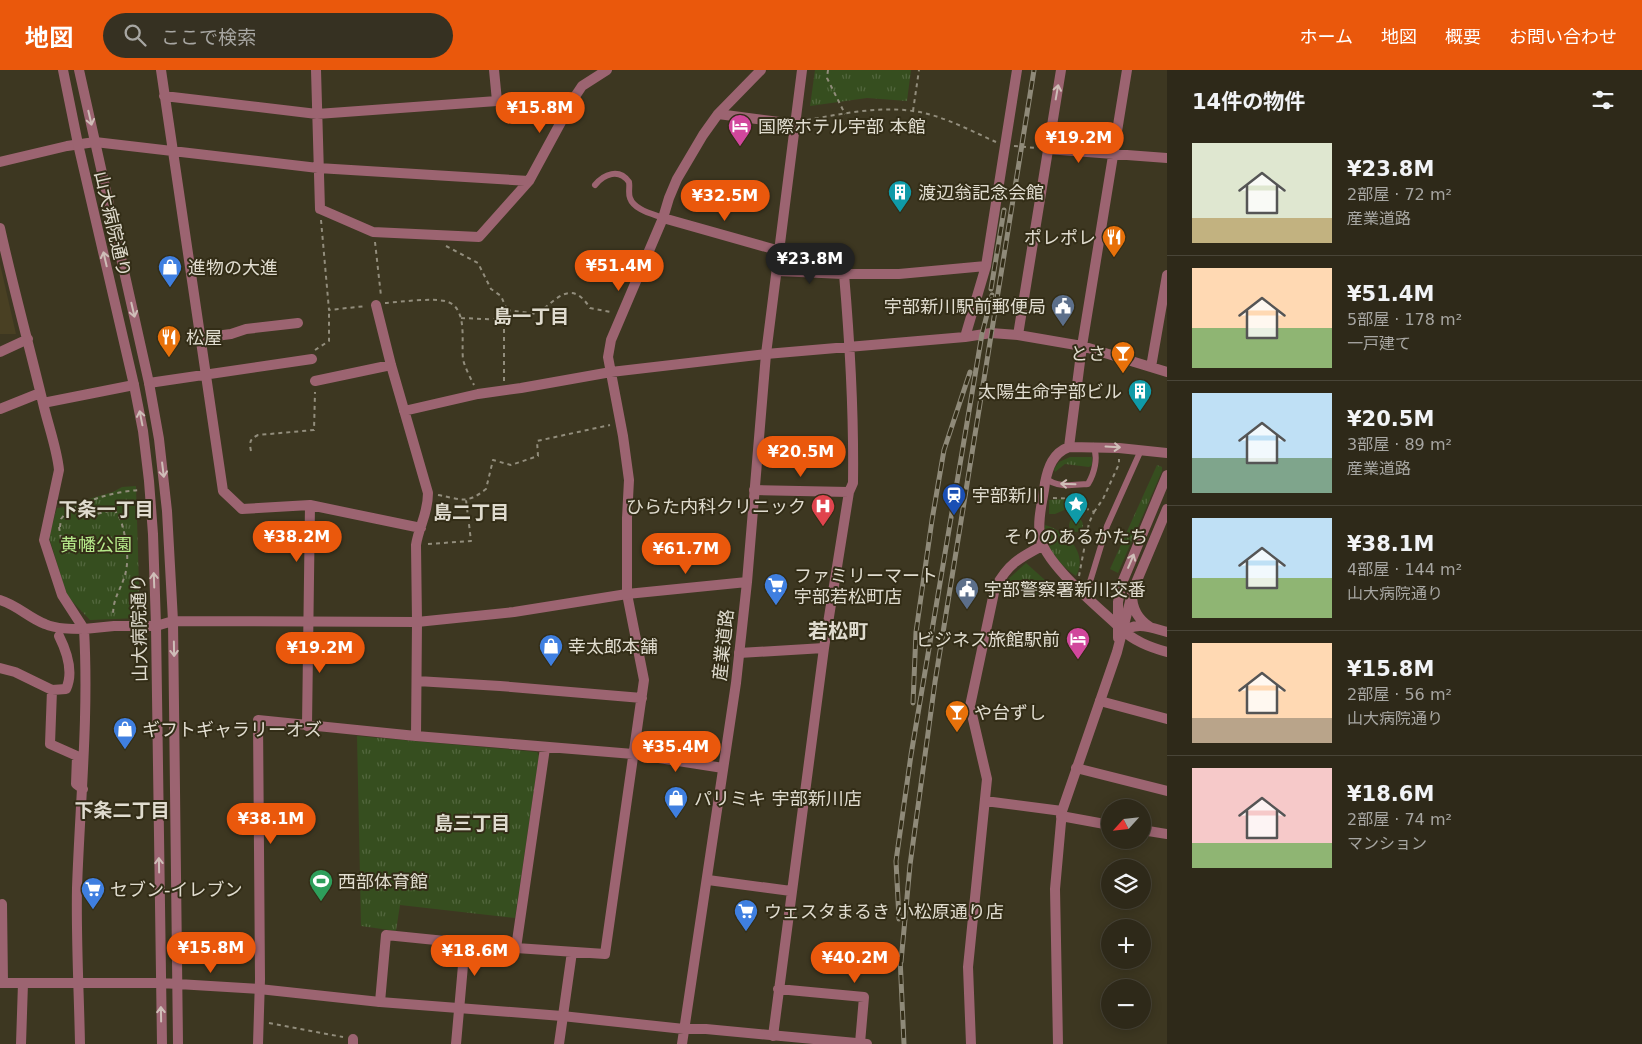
<!DOCTYPE html>
<html lang="ja">
<meta charset="utf-8">
<style>
body{margin:0;font-family:"DejaVu Sans","Noto Sans JP",sans-serif;background:#363122;color:#f1f3f6;height:100vh;display:flex;flex-direction:column;font-size:19px;white-space:nowrap}
*{box-sizing:border-box;margin:0}
p{font-size:16px;color:#a7a6a2}
.icon{flex:none;width:28px;height:28px;fill:none;stroke:currentColor;stroke-width:2;stroke-linecap:round;stroke-linejoin:round}
.map{position:relative;flex:1;overflow:hidden}
.drawer{display:flex;flex-direction:column;background:#2e2919;width:475px}
.drawer>*{flex:none}
.needle{width:32px;rotate:243deg}
.tools{position:absolute;left:1101px;top:729px;display:grid;gap:10px}
.tools a{display:grid;place-items:center;width:50px;height:50px;border-radius:50%;background:#2e2919;box-shadow:0 2px 12px #0003,0 0 0 1px #494538;font-size:25px}
.price{position:absolute;translate:-50% -42px;padding:0 11px;border-radius:18px;background:#ea580c;color:#fff;font-size:16px;line-height:32px;filter:drop-shadow(0 1px 2px #0008)}
.price::after{content:'';position:absolute;left:50%;top:30px;width:15px;height:11px;margin-left:-8px;background:inherit;clip-path:polygon(0 0,100% 0,50% 100%)}
.price.current{background:#222;color:#fff}
ul{padding:0;list-style:none}
li{display:flex;align-items:center;gap:15px;height:125px;padding:0 25px}
li+li{border-top:1px solid #494538}
li span{display:grid;place-items:center;flex:none;width:140px;height:100px;border-radius:0px;color:#555}
li>.icon{margin-inline-start:auto}
span .icon{width:60px;height:60px;fill:#fffc;stroke-width:1}
li b{font-size:21px}
h2{display:flex;justify-content:space-between;align-items:center;height:60px;padding:0 25px;font-size:21px}
header{display:flex;align-items:center;gap:30px;box-sizing:border-box;height:70px;padding:0 25px;background:#ea580c;color:#fff}
header strong{font-size:24px}
nav{display:flex;gap:28px;margin-inline-start:auto;font-size:18px}
.search{width:350px;height:45px;background:#363122;display:flex;align-items:center;gap:12px;box-sizing:border-box;padding:0 18px;border-radius:28px;color:#a7a6a2;font-size:19px}
main{display:flex;flex:1;min-height:0}
.map>svg:first-child{display:block}
.built{fill:#494023}
.grass{fill:url(#grass-tufts)}
.lines{fill:none;stroke-linecap:round;stroke-linejoin:round}
.path{stroke:#928d7c;stroke-width:2;stroke-dasharray:4 4;stroke-linecap:butt}
.service{stroke:#9c6471;stroke-width:6}
.minor{stroke:#9c6471;stroke-width:10}
.tertiary{stroke:#9c6471;stroke-width:10}
.rail-casing{stroke:#8f8a79;stroke-width:5}
.rail{stroke:#332d17;stroke-width:3;stroke-dasharray:9;stroke-linecap:butt}
.oneway{stroke:#cfbeb8}
.labels{text-anchor:middle;dominant-baseline:central;stroke-width:4;stroke-linejoin:round;paint-order:stroke}
.poi-label{font-size:18px;fill:#e0dccf;stroke:#332d17;text-anchor:start}
.street-label{font-size:18px;fill:#e0dccf;stroke:#332d17}
.park-label{font-size:18px;fill:#b7ea8b;stroke:#332d17}
.neighbourhood-label{font-size:19px;font-weight:bold;fill:#e0dccf;stroke:#332d17}
.quarter-label{font-size:20px;font-weight:bold;fill:#e0dccf;stroke:#332d17}
</style>
<header>
<strong>地図</strong>
<div class="search"><svg class="icon" aria-label="search" viewBox="0 0 24 24"><circle cx="10" cy="10" r="6"/><path d="M15 15l6 6"/></svg>ここで検索</div>
<nav><a>ホーム</a><a>地図</a><a>概要</a><a>お問い合わせ</a></nav>
</header>
<main>
<div class="map">
<svg width="1167" height="974" viewBox="0 0 1167 974">
<defs>
<pattern id="grass-tufts" width="24" height="20" patternUnits="userSpaceOnUse" patternTransform="scale(1.25)"><rect width="24" height="20" fill="#364e1f"/><path d="M3 7l-1-3M5 7V3M7 7l1-3M15 17l-1-3M17 17v-4M19 17l1-3" fill="none" stroke="#53673e"/></pattern>
</defs>
<rect width="100%" height="100%" fill="#3d3721"/>
<path class="built" d="M0 194 16 264H0Z"/>
<path class="grass" d="M815 0H911L907 31 867 28 810 36Z
M1070 387H1092V395L1089 397 1065 394 1055 402 1054 399 1059 392Z
M1157 395 1162 397V401L1118 503 1110 499Z
M136 416 140 548 90 550 67 526 49 467 57 438 81 435 89 429 113 422 122 417Z
M1062 429 1084 430 1086 433 1084 436 1069 438 1055 444H1049V430Z
M1069 455a7 7 0 1 1 14 0a7 7 0 1 1-14 0Z
M1045 455C1066 461 1089 483 1076 506 1060 495 1042 475 1045 455Z
M1026 493 1055 519 1041 526 1003 517 1006 511Z
M357 666 537 682 539 686 515 848 400 835 396 861 361 856Z"/>
<g class="lines">
<path class="path" d="M828 0 827 8 845 44
M913 41 919 0
M807 50C841 44 878 36 913 41 942 45 969 60 996 72
M1014 76 1037 78
M321 150 329 240 366 236
M375 172 381 226
M446 176 478 193 491 219 501 226 507 240
M385 233C401 232 435 227 448 232 468 239 461 273 463 289 465 298 470 307 474 315
M461 248 504 250
M315 280 329 271V240
M504 311V243L507 240 537 244C556 230 571 208 590 238L611 242
M251 381C249 372 250 369 258 365L314 360 315 322
M438 425C461 429 466 435 486 419L493 390 511 395 538 386 537 371 610 355
M1053 428 1085 429 1087 439 1094 442 1089 453 1079 506
M81 438 82 446C93 447 104 440 115 441 121 447 122 455 124 462 127 477 129 491 125 505 120 522 113 527 113 546
M1094 442 1103 429 1119 394V389
M59 457 62 475 73 474
M60 457 61 449 69 439C82 437 85 434 95 429 109 424 125 421 139 420
M428 474 471 471 466 430
M269 953 343 967"/>
<path class="service" d="M595 115C604 104 619 98 629 112 630 117 628 123 630 128 634 140 653 144 663 148
M1046 408C1055 418 1075 415 1088 414 1094 404 1099 387 1093 376
M1086 525 1107 456 1141 380"/>
<path class="minor" d="M161 0 223 421 242 439 310 435 421 458
M316 0 320 139 373 162 479 167 529 111 574 28 582 16 607 0
M494 0 497 31
M164 26 317 44 497 31 574 28
M718 44 795 54
M1047 79 1167 88
M0 92 67 76 95 72 318 98 529 111
M663 148 780 181
M0 158C13 217 29 275 43 333 48 355 57 379 59 400L44 470 62 525 84 559 114 556H156
M777 201 844 204H899L986 196
M376 235 391 295 428 423C428 445 419 455 416 475L417 552 416 666
M1018 265 1061 0
M965 267 986 196 1017 0
M200 268 231 264 246 259 298 253
M0 282 28 269
M1151 297 1167 205
M315 311 391 295
M149 313 312 289
M43 333 134 315
M0 339 40 323
M404 341 478 324 521 318 611 302 766 284 965 267 991 263 1018 265 1082 276 1167 302
M1069 377 1082 276 1127 0
M754 420 849 422
M0 530C17 535 29 548 45 554 57 559 71 559 84 559 89 646 80 732 77 818 76 870 79 922 80 974
M1117 555C1097 536 1044 493 1040 466 1037 448 1043 431 1045 413 1048 397 1053 383 1069 377L1119 378 1167 383
M739 583 824 578
M0 598 15 602 52 620 66 619C74 602 67 582 59 566
M417 611 500 616 642 628
M52 620 50 674 77 686 76 714 83 719
M1100 631 1167 649
M307 656 310 435
M1076 698 1167 721
M985 731 1062 741
M1061 746 1110 755
M1142 760 1167 764
M708 810 791 821
M2 834 3 913
M516 878 545 678
M778 919 864 927 860 973
M380 932 386 865 516 878 605 884 644 610 627 524V448L629 410 623 366 608 287 611 270 663 148 669 128 677 109 703 65 718 44 761 0
M773 966 824 578 849 422 853 413C854 343 850 274 844 204
M353 969V974
M21 974 23 913
M258 974 260 909 258 650 416 666 633 684 723 698
M456 974 465 873
M559 974 572 882
M971 974 968 897 987 709 970 636 995 518C1008 494 1019 488 1042 476"/>
<path class="tertiary" d="M63 0 78 74 134 315 143 361 149 411 153 464 156 556 162 974
M79 0 149 313 159 369 167 441 173 551 178 974
M1132 525C1132 539 1139 550 1150 557
M156 556 173 551 417 552 514 542 627 524 747 512
M1120 558C1134 571 1149 577 1167 582
M1121 564C1134 550 1152 558 1167 562
M1118 568V532L1122 513 1167 405
M0 913H161L259 919 380 932 562 946 684 959H706L867 974
M682 974 736 613 747 512 766 284 802 0
M1058 974 1055 819 1062 741 1117 582 1133 520 1167 439"/>
<g class="rail-casing">
<path id="rail" d="M991 219 1004 140
M913 633 916 562 932 450 944 380 970 302
M899 849 896 791 911 685 982 264 992 225
M900 887 904 974
M901 892 910 795 935 612 1034 0"/>
</g>
<use href="#rail" class="rail"/>
</g>
<defs><path id="oneway-shaft" d="M-6 0H5M1.5-3L5.5 0L1.5 3" fill="none" stroke-width="1.6" stroke-linecap="round" stroke-linejoin="round" transform="scale(1.25)"/></defs>
<g class="oneway">
<use href="#oneway-shaft" transform="translate(1057 22) rotate(-80)"/>
<use href="#oneway-shaft" transform="translate(90 48) rotate(77)"/>
<use href="#oneway-shaft" transform="translate(105 189) rotate(-103)"/>
<use href="#oneway-shaft" transform="translate(133 240) rotate(77)"/>
<use href="#oneway-shaft" transform="translate(141 348) rotate(-101)"/>
<use href="#oneway-shaft" transform="translate(1113 377) rotate(3)"/>
<use href="#oneway-shaft" transform="translate(163 400) rotate(83)"/>
<use href="#oneway-shaft" transform="translate(1068 414) rotate(-178)"/>
<use href="#oneway-shaft" transform="translate(1131 491) rotate(-67)"/>
<use href="#oneway-shaft" transform="translate(154 510) rotate(-92)"/>
<use href="#oneway-shaft" transform="translate(174 579) rotate(89)"/>
<use href="#oneway-shaft" transform="translate(159 795) rotate(-91)"/>
<use href="#oneway-shaft" transform="translate(161 944) rotate(-91)"/>
</g>
<defs>
<g id="hotel-pin" transform="scale(1.25)"><path d="M0 17L-7.5 6A9.5 9.5 0 1 1 7.5 6Z" fill="#d1479c" stroke="#332d17"/><path d="M-6-4.5h1.5V1H6V5H4.5V3h-9V5H-6ZM-4 0a1.8 1.8 0 1 1 3.6 0ZM.5 0V-2.5h3Q6-2.5 6 0Z" fill="#fff"/></g>
<g id="building-pin" transform="scale(1.25)"><path d="M0 17L-7.5 6A9.5 9.5 0 1 1 7.5 6Z" fill="#0f9aa8" stroke="#332d17"/><path d="M-4-6H4V6H1V3H-1V6H-4ZM-2.5-4.3h1.7v1.8h-1.7ZM.8-4.3h1.7v1.8H.8ZM-2.5-1h1.7V.8h-1.7ZM.8-1h1.7V.8H.8Z" fill="#fff"/></g>
<g id="restaurant-pin" transform="scale(1.25)"><path d="M0 17L-7.5 6A9.5 9.5 0 1 1 7.5 6Z" fill="#e8710a" stroke="#332d17"/><path d="M-5-6h1v4h1v-4h1v4h1v-4h1v5L-1.5 .5V6h-2V.5L-5-1ZM5-6V6H3V1.5H1.5Q1.5-4 5-6Z" fill="#fff"/></g>
<g id="shop-pin" transform="scale(1.25)"><path d="M0 17L-7.5 6A9.5 9.5 0 1 1 7.5 6Z" fill="#3f7fe0" stroke="#332d17"/><path d="M-5-2.5h2.3a2.7 3.5 0 0 1 5.4 0H5L5.5 6h-11ZM-1.5-2.5h3a1.5 2.3 0 0 0-3 0Z" fill="#fff"/></g>
<g id="civic-pin" transform="scale(1.25)"><path d="M0 17L-7.5 6A9.5 9.5 0 1 1 7.5 6Z" fill="#5c6f8a" stroke="#332d17"/><path d="M-.6-6.5H3V-4.5H.6V-3L4-1V1h2V6H-6V1h2V-1L-.6-3ZM-1.2 2.5V6h2.4V2.5Z" fill="#fff"/></g>
<g id="bar-pin" transform="scale(1.25)"><path d="M0 17L-7.5 6A9.5 9.5 0 1 1 7.5 6Z" fill="#e8710a" stroke="#332d17"/><path d="M-6-5H6L.8 .8V4.5H3.5V6h-7V4.5H-.8V.8Z" fill="#fff"/></g>
<g id="station-pin" transform="scale(1.25)"><path d="M0 17L-7.5 6A9.5 9.5 0 1 1 7.5 6Z" fill="#1a4fb4" stroke="#332d17"/><path d="M-3-6H3Q5-6 5-4V2Q5 4 3 4L4.5 6H3L1.5 4h-3L-3 6H-4.5L-3 4Q-5 4-5 2V-4Q-5-6-3-6ZM-3.5-4v3h7v-3ZM-3.5 1v1.5H-2V1ZM2 1v1.5H3.5V1Z" fill="#fff"/></g>
<g id="sight-pin" transform="scale(1.25)"><path d="M0 17L-7.5 6A9.5 9.5 0 1 1 7.5 6Z" fill="#0f9aa8" stroke="#332d17"/><path d="M0-6L1.8-2.2L6-1.7L2.9 1.2L3.7 5.4L0 3.3L-3.7 5.4L-2.9 1.2L-6-1.7L-1.8-2.2Z" fill="#fff"/></g>
<g id="hospital-pin" transform="scale(1.25)"><path d="M0 17L-7.5 6A9.5 9.5 0 1 1 7.5 6Z" fill="#e0444e" stroke="#332d17"/><path d="M-5-5h3v3.5h4V-5h3V5h-3V1.5h-4V5h-3Z" fill="#fff"/></g>
<g id="supermarket-pin" transform="scale(1.25)"><path d="M0 17L-7.5 6A9.5 9.5 0 1 1 7.5 6Z" fill="#3f7fe0" stroke="#332d17"/><path d="M-6-5.5h2.5l.6 2H6L4.5 2H-2.5L-4.4-4H-6ZM-1.5 3.2a1.3 1.3 0 1 0 .1 0ZM3 3.2a1.3 1.3 0 1 0 .1 0Z" fill="#fff"/></g>
<g id="stadium-pin" transform="scale(1.25)"><path d="M0 17L-7.5 6A9.5 9.5 0 1 1 7.5 6Z" fill="#2e9e5b" stroke="#332d17"/><path d="M0-5a6.5 5 0 1 0 0 10a6.5 5 0 1 0 0-10ZM-3.5-1.8h7v3.6h-7Z" fill="#fff"/></g>
</defs>
<g fill-rule="evenodd">
<use href="#hotel-pin" x="740" y="56"/>
<use href="#building-pin" x="900" y="122"/>
<use href="#restaurant-pin" x="1114" y="167"/>
<use href="#shop-pin" x="170" y="197"/>
<use href="#civic-pin" x="1063" y="236"/>
<use href="#restaurant-pin" x="169" y="267"/>
<use href="#bar-pin" x="1123" y="283"/>
<use href="#building-pin" x="1140" y="321"/>
<use href="#station-pin" x="954" y="425"/>
<use href="#sight-pin" x="1076" y="434"/>
<use href="#hospital-pin" x="823" y="436"/>
<use href="#supermarket-pin" x="776" y="515"/>
<use href="#civic-pin" x="967" y="519"/>
<use href="#hotel-pin" x="1078" y="569"/>
<use href="#shop-pin" x="551" y="576"/>
<use href="#bar-pin" x="957" y="642"/>
<use href="#shop-pin" x="125" y="659"/>
<use href="#shop-pin" x="676" y="728"/>
<use href="#stadium-pin" x="321" y="811"/>
<use href="#supermarket-pin" x="93" y="819"/>
<use href="#supermarket-pin" x="746" y="841"/>
</g>
<g class="labels">
<g class="poi-label">
<text x="758" y="56">国際ホテル宇部 本館</text>
<text x="918" y="122">渡辺翁記念会館</text>
<text x="1096" y="167" text-anchor="end">ポレポレ</text>
<text x="188" y="197">進物の大進</text>
<text x="1046" y="236" text-anchor="end">宇部新川駅前郵便局</text>
<text x="186" y="267">松屋</text>
<text x="1106" y="283" text-anchor="end">とさ</text>
<text x="1122" y="321" text-anchor="end">太陽生命宇部ビル</text>
<text x="972" y="425">宇部新川</text>
<text x="806" y="436" text-anchor="end">ひらた内科クリニック</text>
<text x="1076" y="466" text-anchor="middle">そりのあるかたち</text>
<text x="794" y="505">ファミリーマート<tspan x="794" dy="21">宇部若松町店</tspan></text>
<text x="984" y="519">宇部警察署新川交番</text>
<text x="1060" y="569" text-anchor="end">ビジネス旅館駅前</text>
<text x="568" y="576">幸太郎本舗</text>
<text x="974" y="642">や台ずし</text>
<text x="142" y="659">ギフトギャラリーオズ</text>
<text x="694" y="728">パリミキ 宇部新川店</text>
<text x="338" y="811">西部体育館</text>
<text x="110" y="819">セブン-イレブン</text>
<text x="764" y="841">ウェスタまるき 小松原通り店</text>
</g>
<g class="street-label">
<text transform="translate(113 154) rotate(77)">山大病院通り</text>
<text transform="translate(139 558) rotate(-91)">山大病院通り</text>
<text transform="translate(723 575) rotate(-84)">産業道路</text>
</g>
<g class="park-label">
<text x="96" y="474">黄幡公園</text>
</g>
<g class="neighbourhood-label">
<text x="531" y="246">島一丁目</text>
<text x="106" y="439">下条一丁目</text>
<text x="471" y="442">島二丁目</text>
<text x="122" y="740">下条二丁目</text>
<text x="472" y="753">島三丁目</text>
</g>
<g class="quarter-label">
<text x="838" y="561">若松町</text>
</g>
</g>
</svg>
<div class="tools">
<a><svg class="needle" viewBox="-14 -14 28 28"><path d="M0-13l5 13h-10z" fill="#e53935"/><path d="M0 13l5-13h-10z" fill="#a7a6a2"/></svg></a>
<a><svg class="icon" aria-label="layers" viewBox="0 0 24 24"><path d="M12 4l9 5-9 5-9-5zM3 14l9 5 9-5"/></svg></a>
<a>+</a>
<a>−</a>
</div>
<b class="price" style="left:540px;top:64px">¥15.8M</b>
<b class="price" style="left:1079px;top:94px">¥19.2M</b>
<b class="price" style="left:725px;top:152px">¥32.5M</b>
<b class="price current" style="left:810px;top:215px">¥23.8M</b>
<b class="price" style="left:619px;top:222px">¥51.4M</b>
<b class="price" style="left:801px;top:408px">¥20.5M</b>
<b class="price" style="left:297px;top:493px">¥38.2M</b>
<b class="price" style="left:686px;top:505px">¥61.7M</b>
<b class="price" style="left:320px;top:604px">¥19.2M</b>
<b class="price" style="left:676px;top:703px">¥35.4M</b>
<b class="price" style="left:271px;top:775px">¥38.1M</b>
<b class="price" style="left:211px;top:904px">¥15.8M</b>
<b class="price" style="left:475px;top:907px">¥18.6M</b>
<b class="price" style="left:855px;top:914px">¥40.2M</b>
</div>
<section class="drawer">
<h2>14件の物件<svg class="icon" aria-label="filters" viewBox="0 0 24 24"><path d="M4 7h16M4 17h16"/><circle cx="9" cy="7" r="2"/><circle cx="15" cy="17" r="2"/></svg></h2>
<ul>
<li><span style="background:linear-gradient(#dfe7d0 75%,#c2b280 0)"><svg class="icon" aria-label="home" viewBox="0 0 24 24"><path d="M3 11l9-7 9 7M6 9v11h12V9"/></svg></span><div><b>¥23.8M</b><p>2部屋 · 72 m²</p><p>産業道路</p></div></li>
<li><span style="background:linear-gradient(#ffd9b3 60%,#8fb573 0)"><svg class="icon" aria-label="home" viewBox="0 0 24 24"><path d="M3 11l9-7 9 7M6 9v11h12V9"/></svg></span><div><b>¥51.4M</b><p>5部屋 · 178 m²</p><p>一戸建て</p></div></li>
<li><span style="background:linear-gradient(#bfe0f5 65%,#7fa58c 0)"><svg class="icon" aria-label="home" viewBox="0 0 24 24"><path d="M3 11l9-7 9 7M6 9v11h12V9"/></svg></span><div><b>¥20.5M</b><p>3部屋 · 89 m²</p><p>産業道路</p></div></li>
<li><span style="background:linear-gradient(#bfe0f5 60%,#8fb573 0)"><svg class="icon" aria-label="home" viewBox="0 0 24 24"><path d="M3 11l9-7 9 7M6 9v11h12V9"/></svg></span><div><b>¥38.1M</b><p>4部屋 · 144 m²</p><p>山大病院通り</p></div></li>
<li><span style="background:linear-gradient(#ffd9b3 75%,#b9a48a 0)"><svg class="icon" aria-label="home" viewBox="0 0 24 24"><path d="M3 11l9-7 9 7M6 9v11h12V9"/></svg></span><div><b>¥15.8M</b><p>2部屋 · 56 m²</p><p>山大病院通り</p></div></li>
<li><span style="background:linear-gradient(#f6c9c9 75%,#8fb573 0)"><svg class="icon" aria-label="home" viewBox="0 0 24 24"><path d="M3 11l9-7 9 7M6 9v11h12V9"/></svg></span><div><b>¥18.6M</b><p>2部屋 · 74 m²</p><p>マンション</p></div></li>
</ul>
</section>
</main>
